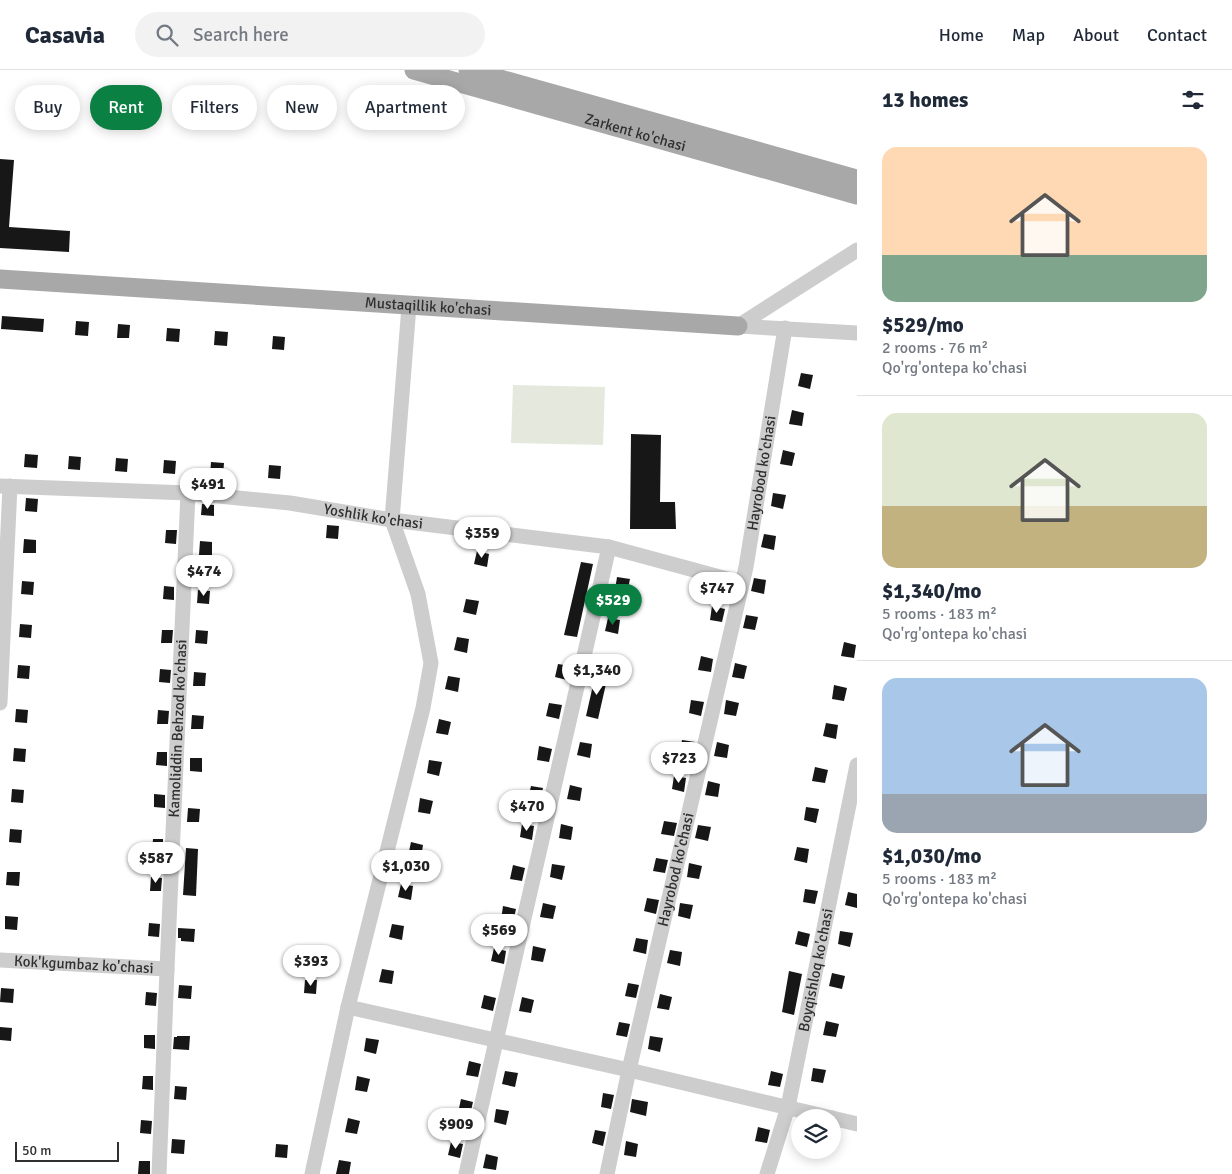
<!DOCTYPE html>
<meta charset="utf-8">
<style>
body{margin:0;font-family:Signika,sans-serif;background:#f2f2f3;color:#1f2937;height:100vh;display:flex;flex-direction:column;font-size:19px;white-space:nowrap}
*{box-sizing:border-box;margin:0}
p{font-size:16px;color:#747a83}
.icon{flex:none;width:28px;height:28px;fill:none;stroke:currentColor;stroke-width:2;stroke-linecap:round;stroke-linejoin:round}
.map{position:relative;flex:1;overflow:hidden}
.panel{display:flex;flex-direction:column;background:#fff;width:375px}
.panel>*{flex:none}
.guide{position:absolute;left:15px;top:15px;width:475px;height:45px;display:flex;gap:10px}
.fabs{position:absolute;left:791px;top:1039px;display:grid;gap:10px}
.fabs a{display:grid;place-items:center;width:50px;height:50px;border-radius:50%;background:#fff;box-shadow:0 2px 12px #0003;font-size:25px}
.scale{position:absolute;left:15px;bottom:12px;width:104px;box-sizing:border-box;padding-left:5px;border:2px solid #303030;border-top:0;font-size:14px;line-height:18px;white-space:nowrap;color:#303030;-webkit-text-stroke:4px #fff;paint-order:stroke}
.price{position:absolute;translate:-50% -42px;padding:0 11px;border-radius:18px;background:#fff;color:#222;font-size:16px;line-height:32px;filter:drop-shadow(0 1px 2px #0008)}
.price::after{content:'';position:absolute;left:50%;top:30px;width:15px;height:11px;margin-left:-8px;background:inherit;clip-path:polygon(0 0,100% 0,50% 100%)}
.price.active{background:#0b8043;color:#fff}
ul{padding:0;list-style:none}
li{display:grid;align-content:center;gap:10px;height:265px;padding:0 25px}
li+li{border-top:1px solid #e0e1e3}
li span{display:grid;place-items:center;height:155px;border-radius:15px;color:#555}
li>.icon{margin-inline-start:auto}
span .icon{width:90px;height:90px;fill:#fffc;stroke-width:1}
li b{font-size:21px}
h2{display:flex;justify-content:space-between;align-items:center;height:60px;padding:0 25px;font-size:21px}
.chip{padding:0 18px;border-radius:22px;background:#fff;box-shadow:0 2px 12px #0003;font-size:18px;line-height:45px}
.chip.active{background:#0b8043;color:#fff}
header{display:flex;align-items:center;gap:30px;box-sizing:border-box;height:70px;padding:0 25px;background:#fff;border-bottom:1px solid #e0e1e3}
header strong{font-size:24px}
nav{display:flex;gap:28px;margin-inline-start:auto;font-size:18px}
.search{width:350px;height:45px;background:#f2f2f3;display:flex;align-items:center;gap:12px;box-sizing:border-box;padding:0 18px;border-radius:28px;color:#747a83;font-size:19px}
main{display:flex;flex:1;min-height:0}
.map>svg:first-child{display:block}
.green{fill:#e5e9dd}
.building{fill:#171717}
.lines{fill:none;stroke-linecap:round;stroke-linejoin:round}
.minor{stroke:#cdcdcd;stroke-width:15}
.major{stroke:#a8a8a8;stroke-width:19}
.labels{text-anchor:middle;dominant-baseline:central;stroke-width:5;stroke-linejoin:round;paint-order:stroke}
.street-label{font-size:15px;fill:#303030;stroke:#fff}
</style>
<header>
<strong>Casavia</strong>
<div class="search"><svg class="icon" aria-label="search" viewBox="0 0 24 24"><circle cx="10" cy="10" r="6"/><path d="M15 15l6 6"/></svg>Search here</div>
<nav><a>Home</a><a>Map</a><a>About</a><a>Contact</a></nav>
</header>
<main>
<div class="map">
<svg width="857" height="1104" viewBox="0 0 857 1104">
<rect width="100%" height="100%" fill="#fff"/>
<path class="green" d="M513 315 605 317 603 375 511 373Z"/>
<path class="building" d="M0 89 14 90 9 157 70 161 69 182 0 178Z
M2 246 44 249 43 262 1 259Z
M76 251 89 252 88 266 75 265Z
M118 254 130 255 129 268H117Z
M167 258 180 259 179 272 166 271Z
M215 261 228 262 227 276 214 275Z
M273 266 285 267 284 280 272 279Z
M801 303 813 305 810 319 798 316Z
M792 340 804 343 802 356 789 354Z
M631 364 661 365 660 432H675L676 459H630Z
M783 380 795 383 792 396 780 394Z
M25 384 38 385 37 398 24 397Z
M69 386 81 387 80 400 68 399Z
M116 388 128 389 127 402 115 401Z
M164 390 176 391 175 404 163 403Z
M211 392 224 393 223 406H210Z
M269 395 281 396 280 409 268 408Z
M773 423 786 425 783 439 771 436Z
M26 428 38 429 37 442 25 441Z
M202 434 214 435V446L201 445Z
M327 455 339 456 338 469 326 468Z
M166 460H177L176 474 165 473Z
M764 464 776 466 774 480 761 477Z
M24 469 36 470V483H23Z
M200 471 212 472V485H199Z
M477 481 489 484 487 497 474 494Z
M581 492 593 494 577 567 564 565Z
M617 507 630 509 627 523 615 520Z
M754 508 766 510 764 524 751 521Z
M22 511 34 512 33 525 21 524Z
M164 516 174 517V530L163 529Z
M198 520 210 521 209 534 197 533Z
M466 529 479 531 476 545 463 542Z
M712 536 725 539 722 552 710 550Z
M746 545 758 547 755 560 743 558Z
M608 548 620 550 618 564 605 561Z
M20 554 32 555 31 568 19 567Z
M162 560H173L172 573H161Z
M196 560 208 561 207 574 195 573Z
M457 567 469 569 467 583 454 580Z
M844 572 856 575 854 588 841 586Z
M701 586 713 589 711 602 698 600Z
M735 593 747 596 744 609 732 607Z
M558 594 570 596 567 610 555 607Z
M18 595 30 596 29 609 17 608Z
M160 599 171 600 170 613 159 612Z
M194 602 206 603 205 616H193Z
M596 602 608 605 598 649 586 646Z
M448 606 460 608 458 622 445 619Z
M834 615 847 618 844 631 832 629Z
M691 630 704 632 701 646 689 643Z
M726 630 739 633 736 646 724 644Z
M549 633 562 635 559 649 546 646Z
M16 639 28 640 27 653 15 652Z
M158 640 169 641 168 654H157Z
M192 645 204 646 203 659H191Z
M439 649 451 652 448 665 436 663Z
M826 653 838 655 836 669 823 666Z
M682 670 695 672 692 686 680 683Z
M580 672 592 674 590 688 577 685Z
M717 672 729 675 727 688 714 686Z
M539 676 552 679 549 692 537 690Z
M14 678 26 679 25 692 13 691Z
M157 682H167V696L156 695Z
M190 688H202V702L190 701Z
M429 690 442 692 439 706 427 703Z
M815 697 828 700 825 713 812 711Z
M674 706 686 708 684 722 672 719Z
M708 711 720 714 718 727 705 725Z
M570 715 582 718 580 731 567 729Z
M531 716 543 718 540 731 528 729Z
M12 719 24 720 23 733 11 732Z
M154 724 165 725V738L154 737Z
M420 728 433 731 430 744 418 742Z
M806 737 819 739 816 753 804 750Z
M188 738 200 739 199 752H187Z
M664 751 677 753 674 766 661 764Z
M522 754 534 756 532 770 520 767Z
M561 754 573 757 571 770 559 768Z
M698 755 711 757 708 771 695 768Z
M10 759 22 760 21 773 9 772Z
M153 769H163V783L152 782Z
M411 772 423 775 421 788 408 786Z
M797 777 809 779 807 793 794 790Z
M186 778 198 779 196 826 183 825Z
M656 788 668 790 665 803 653 801Z
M689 793 702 796 699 809 687 807Z
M552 794 565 796 562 810 550 807Z
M513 795 525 798 522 811 510 809Z
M7 802H20L19 816 6 815Z
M151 807 162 808 161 821H150Z
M401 814 413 816 411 830 398 827Z
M805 819 818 821 815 834 803 832Z
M848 822 857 824V838L845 835Z
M647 828 659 830 656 844 644 841Z
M543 833 556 836 553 849 540 847Z
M680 833 693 835 690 849 678 846Z
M503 836 516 839 513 852 501 850Z
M5 846 18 847 17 860 5 859Z
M149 853 160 854 159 867 148 866Z
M392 854 404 856 402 870 389 867Z
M178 858 195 859 194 872 181 871V868H178Z
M798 861 810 864 807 877 795 874Z
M840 861 853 863 850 877 838 874Z
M636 868 648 870 646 884 633 881Z
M533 876 546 879 543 892 531 890Z
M494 878 506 881 504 894 491 891Z
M670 880 682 882 680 896 667 893Z
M382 899 394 901 392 914 379 912Z
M789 901 802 904 794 945 782 942Z
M832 903 845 906 842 919 829 916Z
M305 910H317L316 924 304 923Z
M628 913 639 915 636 928 625 926Z
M179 915 192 916 191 929 178 928Z
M1 918 14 919 13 933 0 932Z
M146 922 157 923 156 936 145 935Z
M660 924 672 927 669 940 657 938Z
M484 925 496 928 493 941 481 938Z
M522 927 534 930 531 943 519 941Z
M826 951 839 954 836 967 823 965Z
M619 952 630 954 627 967 616 965Z
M0 957 12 958 11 971 0 970Z
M144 965H155V979L144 978Z
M177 966H190L189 980 173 979 174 967H177Z
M650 966 663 968 660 982 648 979Z
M366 968 379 970 376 984 364 981Z
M469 991 481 994 478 1007 466 1005Z
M813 998 826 1000 823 1013 811 1011Z
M505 1001 518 1003 515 1017 502 1014Z
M771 1001 783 1004 780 1017 768 1015Z
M143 1006H153V1020L142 1019Z
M357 1006 370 1009 367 1022 355 1020Z
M175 1016 187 1017 186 1030 174 1029Z
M603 1023 614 1025 611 1039 601 1037Z
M461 1029 473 1032 470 1045 458 1043Z
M632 1029 648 1032 646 1046 630 1042Z
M496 1039 509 1041 506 1055 494 1052Z
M348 1048 360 1051 357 1064 345 1062Z
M141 1050 152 1051 151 1064 140 1063Z
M758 1057 770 1060 767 1073 755 1071Z
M595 1060 606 1062 603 1076 592 1073Z
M172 1069 185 1070 184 1084 171 1083Z
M626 1071 638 1074 636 1087 624 1085Z
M451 1072 463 1074 460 1088 448 1085Z
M276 1074 288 1075 287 1088 275 1087Z
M486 1084 498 1087 496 1100 483 1098Z
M339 1090 351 1092 349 1104H336Z
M139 1091H150V1104H138Z"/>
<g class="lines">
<g class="minor">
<path d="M738 256 857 180"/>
<path d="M738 256 857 263"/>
<path id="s1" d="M0 416 188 423 290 433 392 450 609 477 742 513"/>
<path d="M0 633 10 416"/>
<path id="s2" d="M0 890 167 899"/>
<path d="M348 937 629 1000 832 1048"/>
<path d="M832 1048 857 1054"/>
<path id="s3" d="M159 1104 167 899 188 423"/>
<path d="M312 1104 348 937 423 638 431 593 418 524 392 450 409 236"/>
<path d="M466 1104 496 971 609 477"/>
<path id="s4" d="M607 1104 629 1000 746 497 785 258"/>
<path id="s5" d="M767 1104 788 1037 857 695"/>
</g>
<g class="major">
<path id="s6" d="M414 0 857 125"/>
<path d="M468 0 857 109"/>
<path id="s7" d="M0 209 738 256"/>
</g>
</g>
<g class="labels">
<g class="street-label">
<text stroke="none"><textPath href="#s6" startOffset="230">Zarkent ko'chasi</textPath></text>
<text stroke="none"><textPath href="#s7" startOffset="429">Mustaqillik ko'chasi</textPath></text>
<text stroke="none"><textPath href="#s4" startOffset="718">Hayrobod ko'chasi</textPath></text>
<text stroke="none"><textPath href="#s1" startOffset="375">Yoshlik ko'chasi</textPath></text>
<text stroke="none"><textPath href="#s3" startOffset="446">Kamoliddin Behzod ko'chasi</textPath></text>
<text stroke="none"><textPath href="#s4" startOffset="312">Hayrobod ko'chasi</textPath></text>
<text stroke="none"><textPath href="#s2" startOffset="84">Kok'kgumbaz ko'chasi</textPath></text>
<text stroke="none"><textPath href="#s5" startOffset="210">Boyqishloq ko'chasi</textPath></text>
</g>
</g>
</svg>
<div class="fabs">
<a><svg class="icon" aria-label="layers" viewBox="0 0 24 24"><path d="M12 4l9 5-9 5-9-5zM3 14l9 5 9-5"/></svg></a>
</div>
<div class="scale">50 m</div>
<b class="price" style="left:208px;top:440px">$491</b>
<b class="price" style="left:482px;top:489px">$359</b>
<b class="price" style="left:204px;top:527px">$474</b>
<b class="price" style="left:717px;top:544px">$747</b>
<b class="price active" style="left:613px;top:556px">$529</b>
<b class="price" style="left:597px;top:626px">$1,340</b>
<b class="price" style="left:679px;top:714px">$723</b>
<b class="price" style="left:527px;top:762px">$470</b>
<b class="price" style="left:156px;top:814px">$587</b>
<b class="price" style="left:406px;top:822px">$1,030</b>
<b class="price" style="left:499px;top:886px">$569</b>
<b class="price" style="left:311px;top:917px">$393</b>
<b class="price" style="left:456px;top:1080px">$909</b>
<div class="guide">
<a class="chip">Buy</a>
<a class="chip active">Rent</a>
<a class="chip">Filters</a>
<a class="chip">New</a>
<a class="chip">Apartment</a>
</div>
</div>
<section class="panel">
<h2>13 homes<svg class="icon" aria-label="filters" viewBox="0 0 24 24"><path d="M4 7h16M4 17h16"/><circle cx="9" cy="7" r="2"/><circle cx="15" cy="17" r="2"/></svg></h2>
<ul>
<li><span style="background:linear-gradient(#ffd9b3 70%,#7fa58c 0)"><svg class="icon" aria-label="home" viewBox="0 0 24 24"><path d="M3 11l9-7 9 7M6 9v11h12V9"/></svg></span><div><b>$529/mo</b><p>2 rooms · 76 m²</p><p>Qo'rg'ontepa ko'chasi</p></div></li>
<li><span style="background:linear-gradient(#dfe7d0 60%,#c2b280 0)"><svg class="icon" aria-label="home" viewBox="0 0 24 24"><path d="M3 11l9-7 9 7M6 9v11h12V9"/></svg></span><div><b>$1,340/mo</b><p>5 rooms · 183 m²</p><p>Qo'rg'ontepa ko'chasi</p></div></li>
<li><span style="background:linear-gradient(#a9c7e8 75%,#9aa5b1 0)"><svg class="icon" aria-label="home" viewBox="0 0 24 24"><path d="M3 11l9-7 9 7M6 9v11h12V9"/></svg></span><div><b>$1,030/mo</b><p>5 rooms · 183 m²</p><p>Qo'rg'ontepa ko'chasi</p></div></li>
</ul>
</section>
</main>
